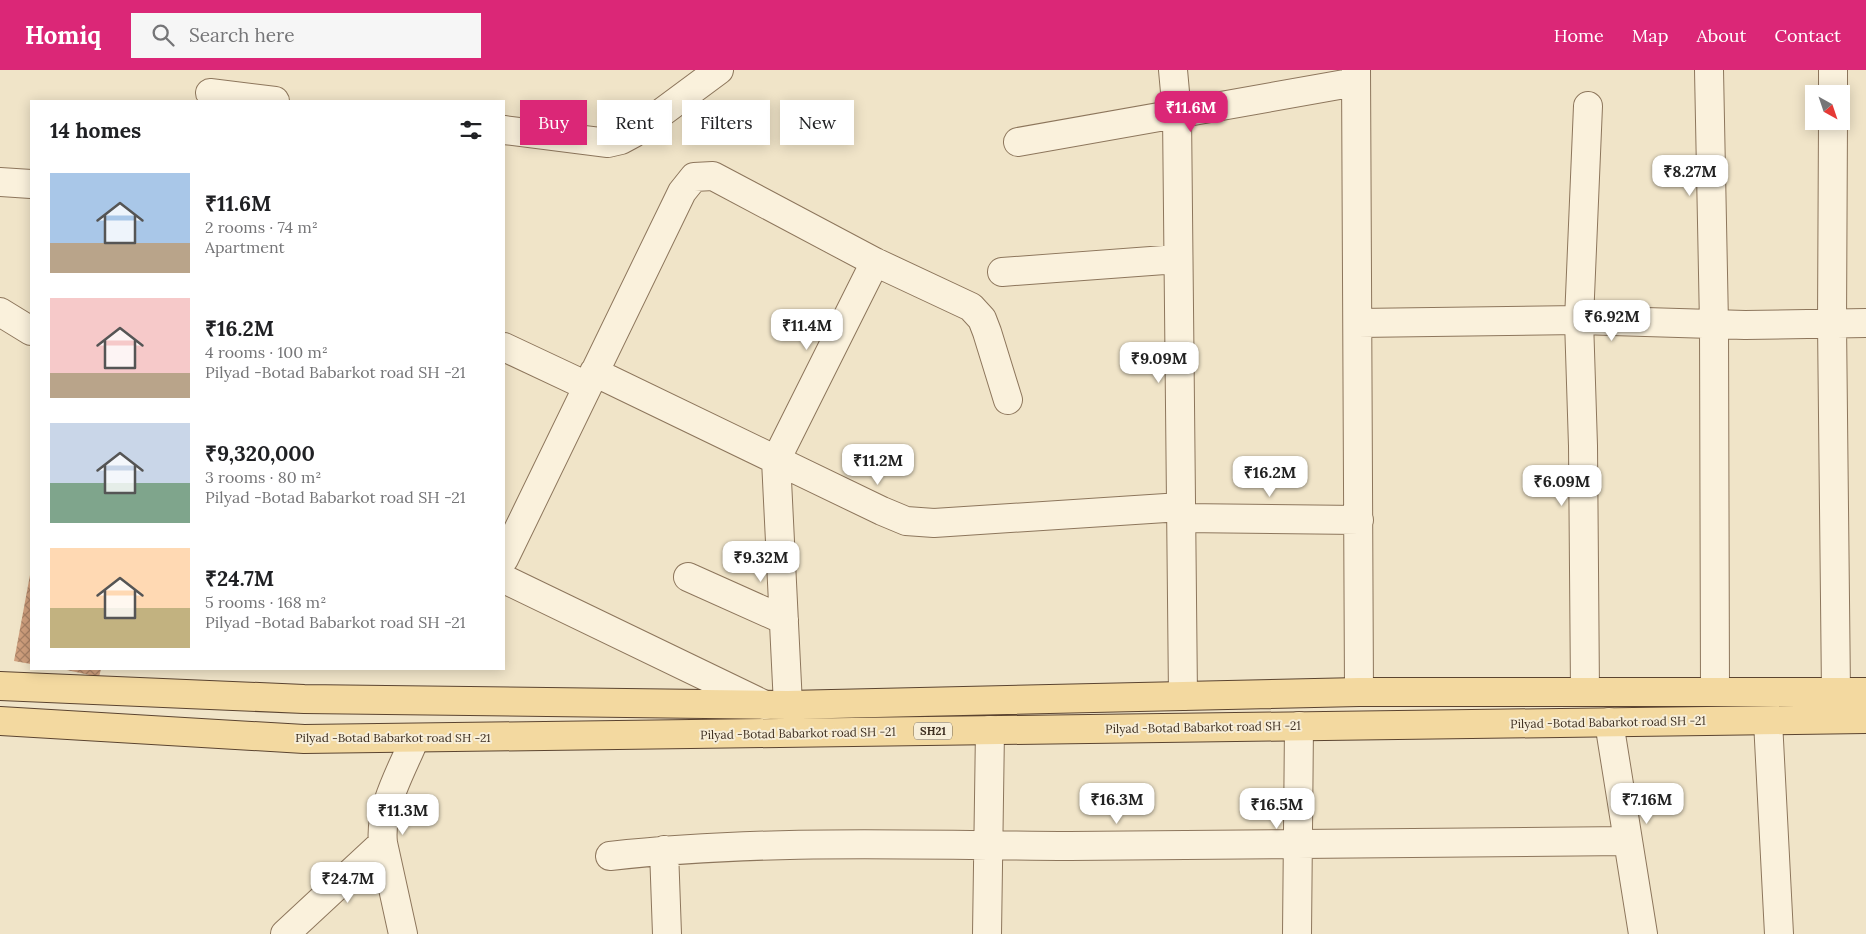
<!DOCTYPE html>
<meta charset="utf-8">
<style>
body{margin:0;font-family:Lora,serif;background:#f6f6f6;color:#202124;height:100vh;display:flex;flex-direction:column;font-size:19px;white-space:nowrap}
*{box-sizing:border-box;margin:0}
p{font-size:16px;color:#757577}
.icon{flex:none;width:28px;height:28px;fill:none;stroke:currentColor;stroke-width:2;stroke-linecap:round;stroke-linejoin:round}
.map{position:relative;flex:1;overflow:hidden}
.details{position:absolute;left:30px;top:30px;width:475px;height:570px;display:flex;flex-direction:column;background:#fff;border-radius:0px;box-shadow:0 2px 12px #0003}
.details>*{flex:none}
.hud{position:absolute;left:520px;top:30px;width:475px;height:45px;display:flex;gap:10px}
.needle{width:32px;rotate:140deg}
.controls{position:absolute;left:1805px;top:15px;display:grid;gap:10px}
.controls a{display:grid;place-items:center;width:45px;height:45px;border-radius:0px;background:#fff;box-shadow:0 2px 12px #0003;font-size:25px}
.price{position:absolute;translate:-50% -42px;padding:0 11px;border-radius:10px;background:#fff;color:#222;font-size:16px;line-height:32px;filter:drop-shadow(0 1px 2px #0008)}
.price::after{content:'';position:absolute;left:50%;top:30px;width:15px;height:11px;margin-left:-8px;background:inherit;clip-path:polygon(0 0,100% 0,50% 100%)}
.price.current{background:#db2777;color:#fff}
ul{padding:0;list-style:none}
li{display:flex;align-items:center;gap:15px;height:125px;padding:0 20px}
li span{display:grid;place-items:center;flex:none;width:140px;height:100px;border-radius:0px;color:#555}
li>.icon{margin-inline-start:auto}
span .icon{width:60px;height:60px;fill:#fffc;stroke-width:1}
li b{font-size:21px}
h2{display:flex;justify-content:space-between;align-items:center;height:60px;padding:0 20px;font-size:21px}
.pill{padding:0 18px;border-radius:0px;background:#fff;box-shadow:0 2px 12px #0003;font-size:18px;line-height:45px}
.pill.current{background:#db2777;color:#fff}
header{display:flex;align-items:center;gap:30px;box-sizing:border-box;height:70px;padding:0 25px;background:#db2777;color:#fff}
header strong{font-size:24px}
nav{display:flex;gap:28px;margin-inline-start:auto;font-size:18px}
.search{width:350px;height:45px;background:#f6f6f6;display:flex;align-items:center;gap:12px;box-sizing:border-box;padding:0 18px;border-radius:0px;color:#757577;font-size:19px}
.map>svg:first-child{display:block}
.building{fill:url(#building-cross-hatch)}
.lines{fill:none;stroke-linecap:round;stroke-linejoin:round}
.minor-casing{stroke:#8d765c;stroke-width:30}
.major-casing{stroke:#5b4430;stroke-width:30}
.minor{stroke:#faf1dc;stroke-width:28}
.major{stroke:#f3d9a0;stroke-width:28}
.labels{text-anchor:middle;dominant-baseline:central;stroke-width:4;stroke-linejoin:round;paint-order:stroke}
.shield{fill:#f7eed8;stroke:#756857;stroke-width:1}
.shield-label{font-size:11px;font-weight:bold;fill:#3d2e20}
.street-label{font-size:12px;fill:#3d2e20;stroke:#f7eed8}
</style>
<header>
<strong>Homiq</strong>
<div class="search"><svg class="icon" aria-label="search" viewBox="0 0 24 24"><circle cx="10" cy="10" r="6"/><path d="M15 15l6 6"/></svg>Search here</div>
<nav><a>Home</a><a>Map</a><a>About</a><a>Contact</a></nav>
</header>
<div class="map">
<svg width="1866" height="864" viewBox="0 0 1866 864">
<defs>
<pattern id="building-cross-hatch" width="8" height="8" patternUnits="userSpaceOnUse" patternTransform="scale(1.25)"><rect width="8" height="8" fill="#cf9f7d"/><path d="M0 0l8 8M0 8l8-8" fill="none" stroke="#a98266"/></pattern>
</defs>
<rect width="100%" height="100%" fill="#f0e4c8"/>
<path class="building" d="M30 505H31V594L14 591Z
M62 599H101L99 607Z"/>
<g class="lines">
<g class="minor-casing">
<path id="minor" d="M1173 0 1177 44 1183 626
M1356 0 1359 622
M1709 0 1714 254 1715 622
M210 23 275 31
M1833 24V0
M1833 51 1832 253 1836 622
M504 60 608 73 621 70 634 63 719 0
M1018 72 1356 12
M0 112 31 114
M1002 202 1178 189
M0 242 31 261
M1358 253 1579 250 1745 255 1866 253
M504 277 587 316
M594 302 882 441 906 451 934 453 1181 437
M1182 448 1359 450
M504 489 682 122 694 107 713 106 875 192 971 237 982 249 987 262 1008 330
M688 507 784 550
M504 509 765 635
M1585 622 1583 376 1579 250 1588 36
M788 635 776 390 875 192
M1768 651 1779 864
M1609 652 1643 864
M664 780 667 864
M610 786C763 769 917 775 1070 776 1256 776 1442 774 1628 771
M285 864 383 773
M403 864 383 773C379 738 402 700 415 668
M987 864 990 660
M1297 864 1299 656"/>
</g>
<g class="major-casing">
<path id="major" d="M0 616 304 629 788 635 1359 622H1866
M0 651 304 669 1866 649"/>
</g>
<use href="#minor" class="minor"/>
<use href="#major" class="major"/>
</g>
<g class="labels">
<rect class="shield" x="914" y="652.5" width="38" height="17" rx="4"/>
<g class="shield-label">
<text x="933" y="661">SH21</text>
</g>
<g class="street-label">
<text transform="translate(1608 652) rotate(-1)">Pilyad -Botad Babarkot road SH -21</text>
<text transform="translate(1203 657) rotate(-1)">Pilyad -Botad Babarkot road SH -21</text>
<text transform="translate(798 663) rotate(-1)">Pilyad -Botad Babarkot road SH -21</text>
<text x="393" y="667">Pilyad -Botad Babarkot road SH -21</text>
</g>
</g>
</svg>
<div class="controls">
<a><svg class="needle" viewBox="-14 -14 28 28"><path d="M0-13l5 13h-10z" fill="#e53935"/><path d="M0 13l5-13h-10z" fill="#757577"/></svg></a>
</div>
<b class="price current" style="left:1191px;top:63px">₹11.6M</b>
<b class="price" style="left:1690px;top:127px">₹8.27M</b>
<b class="price" style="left:1612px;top:272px">₹6.92M</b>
<b class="price" style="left:807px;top:281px">₹11.4M</b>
<b class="price" style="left:1159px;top:314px">₹9.09M</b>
<b class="price" style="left:878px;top:416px">₹11.2M</b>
<b class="price" style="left:1270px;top:428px">₹16.2M</b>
<b class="price" style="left:1562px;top:437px">₹6.09M</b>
<b class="price" style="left:761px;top:513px">₹9.32M</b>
<b class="price" style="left:1117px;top:755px">₹16.3M</b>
<b class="price" style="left:1647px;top:755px">₹7.16M</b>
<b class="price" style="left:1277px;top:760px">₹16.5M</b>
<b class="price" style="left:403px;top:766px">₹11.3M</b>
<b class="price" style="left:348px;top:834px">₹24.7M</b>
<div class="hud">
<a class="pill current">Buy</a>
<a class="pill">Rent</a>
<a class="pill">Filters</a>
<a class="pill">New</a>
</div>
<section class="details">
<h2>14 homes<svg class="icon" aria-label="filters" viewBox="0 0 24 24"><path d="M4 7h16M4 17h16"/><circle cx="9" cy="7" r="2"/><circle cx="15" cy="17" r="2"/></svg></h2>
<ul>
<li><span style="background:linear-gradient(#a9c7e8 70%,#b9a48a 0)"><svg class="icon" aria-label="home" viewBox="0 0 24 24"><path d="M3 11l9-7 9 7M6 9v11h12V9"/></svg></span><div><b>₹11.6M</b><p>2 rooms · 74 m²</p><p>Apartment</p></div></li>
<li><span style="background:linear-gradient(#f6c9c9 75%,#b9a48a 0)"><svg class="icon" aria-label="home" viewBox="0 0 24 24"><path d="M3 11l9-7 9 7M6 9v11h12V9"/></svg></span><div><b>₹16.2M</b><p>4 rooms · 100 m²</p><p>Pilyad -Botad Babarkot road SH -21</p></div></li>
<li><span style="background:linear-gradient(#c9d6e8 60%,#7fa58c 0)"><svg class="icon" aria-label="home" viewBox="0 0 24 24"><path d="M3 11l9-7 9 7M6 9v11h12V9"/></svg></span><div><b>₹9,320,000</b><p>3 rooms · 80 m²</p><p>Pilyad -Botad Babarkot road SH -21</p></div></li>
<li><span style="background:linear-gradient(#ffd9b3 60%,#c2b280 0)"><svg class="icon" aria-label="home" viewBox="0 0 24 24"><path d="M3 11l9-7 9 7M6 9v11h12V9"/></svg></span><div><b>₹24.7M</b><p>5 rooms · 168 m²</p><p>Pilyad -Botad Babarkot road SH -21</p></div></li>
</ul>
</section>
</div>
